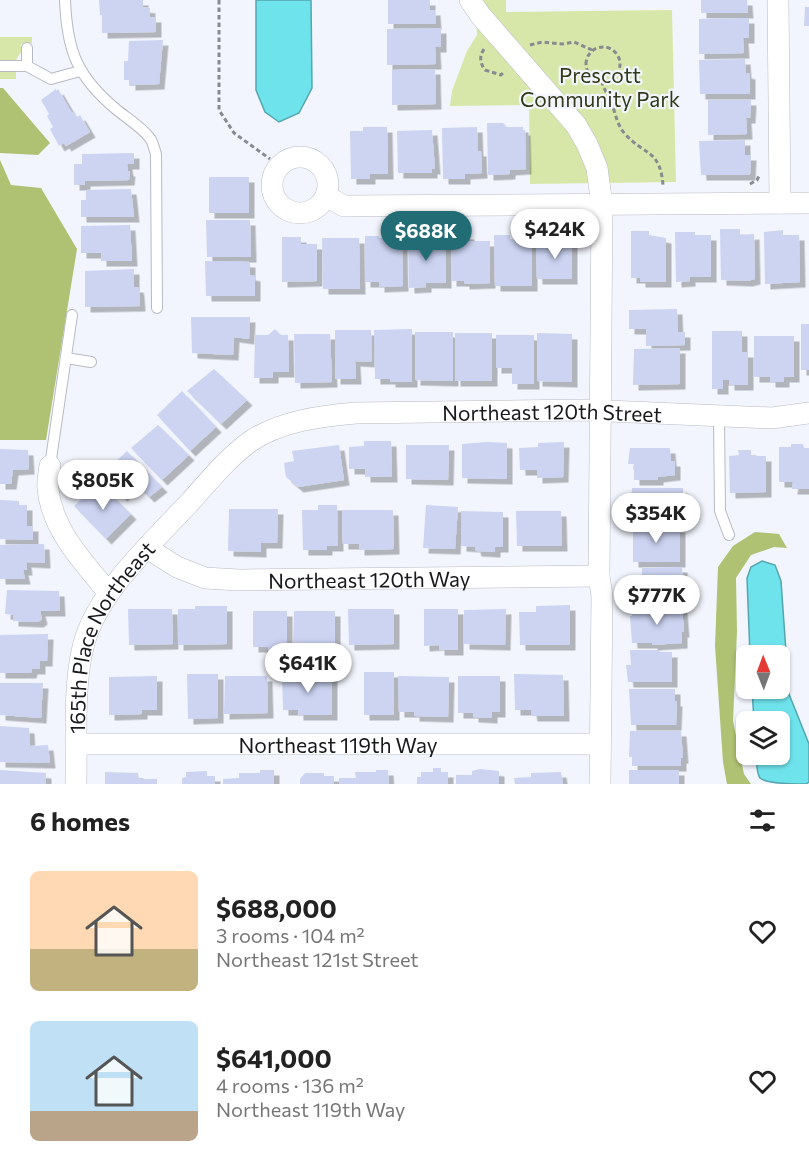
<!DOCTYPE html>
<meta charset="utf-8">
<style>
body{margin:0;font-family:Commissioner,sans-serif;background:#f2f2f2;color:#222;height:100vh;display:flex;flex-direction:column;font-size:22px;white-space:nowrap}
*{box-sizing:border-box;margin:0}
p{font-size:20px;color:#767676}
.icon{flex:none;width:33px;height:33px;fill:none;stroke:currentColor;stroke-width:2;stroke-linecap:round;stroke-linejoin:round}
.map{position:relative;height:784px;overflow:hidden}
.drawer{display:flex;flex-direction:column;background:#fff;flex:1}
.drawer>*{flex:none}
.needle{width:39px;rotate:359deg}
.buttons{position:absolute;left:736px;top:645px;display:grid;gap:12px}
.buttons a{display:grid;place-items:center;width:54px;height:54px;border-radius:9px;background:#fff;box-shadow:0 2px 4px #0004;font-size:30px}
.price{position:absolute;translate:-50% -51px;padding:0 14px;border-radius:21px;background:#fff;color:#222;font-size:20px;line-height:39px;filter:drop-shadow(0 2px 3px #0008)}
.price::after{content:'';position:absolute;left:50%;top:36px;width:18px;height:14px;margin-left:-9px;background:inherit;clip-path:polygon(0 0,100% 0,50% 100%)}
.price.current{background:#226c75;color:#fff}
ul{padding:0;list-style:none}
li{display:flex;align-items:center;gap:18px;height:150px;padding:0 30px}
li span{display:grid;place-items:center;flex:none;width:168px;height:120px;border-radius:9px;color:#555}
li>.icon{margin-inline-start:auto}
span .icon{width:72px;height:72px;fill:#fffc;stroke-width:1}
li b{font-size:26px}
h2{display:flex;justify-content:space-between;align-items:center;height:72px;padding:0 30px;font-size:26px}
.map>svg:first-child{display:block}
.green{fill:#d7e7a9}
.forest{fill:#afc172}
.water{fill:#6fe3ec;stroke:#55a6ae;stroke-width:1.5}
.building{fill:#ccd4f2;filter:url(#shadow)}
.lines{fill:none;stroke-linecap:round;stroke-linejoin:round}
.lane-casing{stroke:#b7bac4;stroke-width:12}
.street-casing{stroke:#b7bac4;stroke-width:22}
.path{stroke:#888a90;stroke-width:3;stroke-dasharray:4.5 3;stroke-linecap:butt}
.lane{stroke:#fff;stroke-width:10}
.street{stroke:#fff;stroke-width:21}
.labels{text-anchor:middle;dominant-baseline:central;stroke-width:4.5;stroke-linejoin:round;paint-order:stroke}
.park-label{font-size:21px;fill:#313917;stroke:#f2f5fd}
.street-label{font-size:21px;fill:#18191d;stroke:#f2f5fd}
</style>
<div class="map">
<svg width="809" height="784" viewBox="0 0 809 784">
<defs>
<filter id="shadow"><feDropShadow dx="5.5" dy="5.5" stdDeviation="0" flood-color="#0004"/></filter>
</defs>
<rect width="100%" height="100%" fill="#f2f5fd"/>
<path class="green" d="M475 0H506V12L672 10 676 182 530 184 529 105 450 106 452 91 467 51 477 35Z
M0 37H32V43L21 44V52L16 60V79H0Z"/>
<path class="forest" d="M0 88H3L50 143 38 155 0 153Z
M0 160 11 185 41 188 77 249 46 440H0Z
M755 532 779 534 787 548 774 547 751 555 736 578 737 631 733 721 744 774 751 784H727L723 762 715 646 718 567 733 546Z"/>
<path class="water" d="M256 0H311L312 88 299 113 279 122 265 112 256 90Z
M762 561 775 565 781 581 789 694 809 744V782L806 784C795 784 766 784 760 778 756 772 757 762 756 755L780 754V722L754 721 752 689 780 688V656L750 655 747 578 751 567Z"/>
<path class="building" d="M99 0H143V7L150 8V17H156V32L102 33V15H100Z
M388 0H430V10H435L436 24H388Z
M701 0H747L748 13H701Z
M805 7H809V26H804Z
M749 18V38H743L744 53 699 54V19Z
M441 28V47H435L436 64 387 65V29Z
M163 40 159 84 130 85V80H124V61H128L129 41Z
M745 59 746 73 750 74V94H700L699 60Z
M435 69 436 104 392 105V70Z
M56 89V91L58 89 72 113 74 111 77 117 80 115 90 132 66 146 64 143 59 146 50 129 53 127 47 116 49 114 41 100Z
M708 100H751L750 118H746L747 134 708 135Z
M487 123H503L507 127H523V130H525L526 169 510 170V174L488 175Z
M363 127H387L388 174H370V179H351L350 131H363Z
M477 127 478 151H481L482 173 465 174V179H443L442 128Z
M432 130 435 169H432V173H398L397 131Z
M745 140V155H751L750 175H701L699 141Z
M134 153V164H127L128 171H130L129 180 85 181V185H74V164H82V154Z
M209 177H249V213H209Z
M131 189 134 217H81V200H86V190Z
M206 220H250L251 257H207Z
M130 225 132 261H101V253H81V226Z
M720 229H740V235L754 234 755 279 747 281 721 280Z
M783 230V235H799L800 282 765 284 764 232Z
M631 231H649V235L666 238V282H640V278H631Z
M675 232H695V235H711V277H690V281L676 282Z
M451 234H469V241H490V283L464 284V281H451Z
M494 235H510V239L532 238V286H495Z
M365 236H379V238H402L403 286 379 287V282H365Z
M282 237H301V244H317V281L282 282Z
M408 237H422V241L446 240V283H426V287L409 288Z
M322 238H359L360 289H323Z
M555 238H572V279H537L536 246H554Z
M205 261 250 262V275L255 276V296H206Z
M134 269V287H138L139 291 140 306 85 307V271Z
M677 309 678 332H685V345L646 346V329H629V310Z
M191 317H250L249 339 234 337 233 355 192 353Z
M801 324H809V370H801Z
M275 329 281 335H288L289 372H273V378H254L255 335H268Z
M412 329V382H390V379H375L374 330Z
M335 330H371L372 362 355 361 356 379H335Z
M712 331H742V352H748V385H729V380H723V389H712Z
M415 332H453V381L415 380Z
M455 333H492V381H455Z
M537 333 572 334V382L537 381Z
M294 334H330L332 382 295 383Z
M496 335H534V384H512V368H496Z
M754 336H794V377H784V382H770V377H754Z
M680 348V384L633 385 634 349Z
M214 369 247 400 221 424 187 391Z
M182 391 216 427 190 451 157 415Z
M158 425 189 455 162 480 131 448Z
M364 441H391L392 477H365V469H349V447L364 446Z
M487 442 507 443V479L462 478V444Z
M564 442 563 477 537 478V470H520L519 448 538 447V443Z
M791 444H803L804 448H809V489H792L793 482H779V447H791Z
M339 445 344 480 298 487 286 477 284 463 294 461 292 451Z
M406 445H449L448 480 406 479Z
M630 448H670L671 461H675V475L658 477V480H634V464H628Z
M0 449 28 450 29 469 13 470 11 484H0Z
M738 450H751V456H766V492L730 493 729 456 739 455Z
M127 451 162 487 149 497 135 483 122 496 101 475Z
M99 483 131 514 106 539 74 506Z
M632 488H683L684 514H682L683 522H633V513H630Z
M0 500 19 501V505H27V526H33V540L0 539Z
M318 505H337L338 546H327V550H303L302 510H318Z
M426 505 458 507 455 549 423 548Z
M229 509H278L277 543H261V552L228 551Z
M342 510H393L394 549 359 550V544H343Z
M461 511 503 512V547H495V552L476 551 475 547 461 546Z
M516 511H561L562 546H517Z
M633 526 680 527V562H633Z
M44 544 45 563 26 562 27 570H23L25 579H0V545Z
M682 567 684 593H675V603H626V584H642V568Z
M7 590 59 591 60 611H40L42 619 38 622 13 621V615L5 614Z
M570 605V645H520L519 612H536V606Z
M195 606H227V644L178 645V609H195Z
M682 607 684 632H682V643L652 645V643H632L630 616H632V608Z
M128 609H172L173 644 129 645Z
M348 609H394V644L349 645Z
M424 609H458V650H439V645L424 646Z
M506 609 505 645 464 644V610Z
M253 611H287V650L268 651V647H253Z
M294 611H335V646H293Z
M48 634 47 661H40V669H32L31 673H0V635Z
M630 650H660V652H672V682H628L626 665H631Z
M364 672H394V715H364Z
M187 674H218V718L188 719Z
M514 674 563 675 564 716H532L531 710H515Z
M332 675V715H298V710H283L282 676Z
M157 676V710H142V714L109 715V677Z
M225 676H267L268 713 224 714Z
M398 676 449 677 448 717 414 716V712H399Z
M458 676H500V712H492V718L473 717V713H458Z
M0 683H43L41 718 0 715Z
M629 689H675V701H677L676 725H631Z
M0 726 29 728 30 746 48 745 50 763 0 762Z
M630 731H681L683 758H681V766H632V757H629Z
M433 768H441V772H448V784H417V777H421V772H433Z
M480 769 499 771V784H456V775H472V771Z
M0 770 46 773V784H0Z
M260 770H274V784H223V779L239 778V773H260Z
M376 770H388L389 784H339V778H356L355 772H376Z
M629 770H679V784H629Z
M207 771V776H215V784H182V778L186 777V772Z
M105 772 138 773 139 779H157V784H105Z
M561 772 563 784H515L514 778 531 777V773Z
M305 773H324V776H334V784H300V779Z"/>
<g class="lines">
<g class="lane-casing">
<path id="lane" d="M65 0C67 51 77 77 117 110 127 118 141 127 149 137 153 141 154 149 156 154L157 308
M27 48V66
M0 66H27L51 79 80 71
M66 358 91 362
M719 416 720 511 729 535
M50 466 72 315"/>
</g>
<g class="street-casing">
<g id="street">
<path d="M470 0 481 16 576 125 587 144 597 168 602 205 599 576 602 596 600 784"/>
<path d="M778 0 780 203"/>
<circle cx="300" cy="185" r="28"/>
<path d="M326 196 344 206 809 203"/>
<path d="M50 466C49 473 47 482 48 489 52 530 84 563 109 593"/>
<path id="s1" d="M147 548 177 567 205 578 239 580 599 576"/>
<path id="s2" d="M77 744H600"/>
<path id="s3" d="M76 784C77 741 73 688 83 647 96 593 152 543 190 502 209 481 228 457 251 441 281 421 321 416 356 413L585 410 772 418 809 413"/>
</g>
</g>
<path class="path" d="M219 0V110L234 133 270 159
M530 45 542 42 562 44 574 42 592 50
M586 64a17 17 0 1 1 34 0a17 17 0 1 1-34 0Z
M484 49C479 57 480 63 485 70L501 75 504 72
M602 81C603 88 607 93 610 99 615 110 616 124 625 134 645 156 660 149 663 185
M750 184 757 180 760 174"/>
<use href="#lane" class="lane"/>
<use href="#street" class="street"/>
</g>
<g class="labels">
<g class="park-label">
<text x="600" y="74">Prescott<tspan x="600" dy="24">Community Park</tspan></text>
</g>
<g class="street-label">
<text stroke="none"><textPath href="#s3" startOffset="712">Northeast 120th Street</textPath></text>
<text stroke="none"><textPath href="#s1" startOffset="230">Northeast 120th Way</textPath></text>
<text stroke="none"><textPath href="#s3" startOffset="156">165th Place Northeast</textPath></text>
<text stroke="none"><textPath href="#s2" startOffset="261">Northeast 119th Way</textPath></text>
</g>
</g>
</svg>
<div class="buttons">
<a><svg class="needle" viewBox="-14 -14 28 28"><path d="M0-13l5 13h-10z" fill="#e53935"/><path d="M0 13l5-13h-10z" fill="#767676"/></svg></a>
<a><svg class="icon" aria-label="layers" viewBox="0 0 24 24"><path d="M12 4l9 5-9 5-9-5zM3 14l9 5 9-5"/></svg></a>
</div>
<b class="price" style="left:555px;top:260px">$424K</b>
<b class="price current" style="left:426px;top:262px">$688K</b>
<b class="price" style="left:103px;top:511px">$805K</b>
<b class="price" style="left:656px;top:544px">$354K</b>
<b class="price" style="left:657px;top:626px">$777K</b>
<b class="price" style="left:308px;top:694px">$641K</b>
</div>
<section class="drawer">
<h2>6 homes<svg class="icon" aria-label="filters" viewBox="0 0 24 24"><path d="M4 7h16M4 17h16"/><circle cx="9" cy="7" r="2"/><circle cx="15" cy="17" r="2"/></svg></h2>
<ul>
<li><span style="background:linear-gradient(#ffd9b3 65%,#c2b280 0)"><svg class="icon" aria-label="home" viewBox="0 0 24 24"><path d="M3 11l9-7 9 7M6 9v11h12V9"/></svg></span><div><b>$688,000</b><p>3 rooms · 104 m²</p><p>Northeast 121st Street</p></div><svg class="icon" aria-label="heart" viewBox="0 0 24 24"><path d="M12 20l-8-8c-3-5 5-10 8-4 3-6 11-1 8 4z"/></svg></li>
<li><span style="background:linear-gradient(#bfe0f5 75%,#b9a48a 0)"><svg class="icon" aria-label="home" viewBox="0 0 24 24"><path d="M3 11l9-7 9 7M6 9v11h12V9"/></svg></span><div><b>$641,000</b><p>4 rooms · 136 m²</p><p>Northeast 119th Way</p></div><svg class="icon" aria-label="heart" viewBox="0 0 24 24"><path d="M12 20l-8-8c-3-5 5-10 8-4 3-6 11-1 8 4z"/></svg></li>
</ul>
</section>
